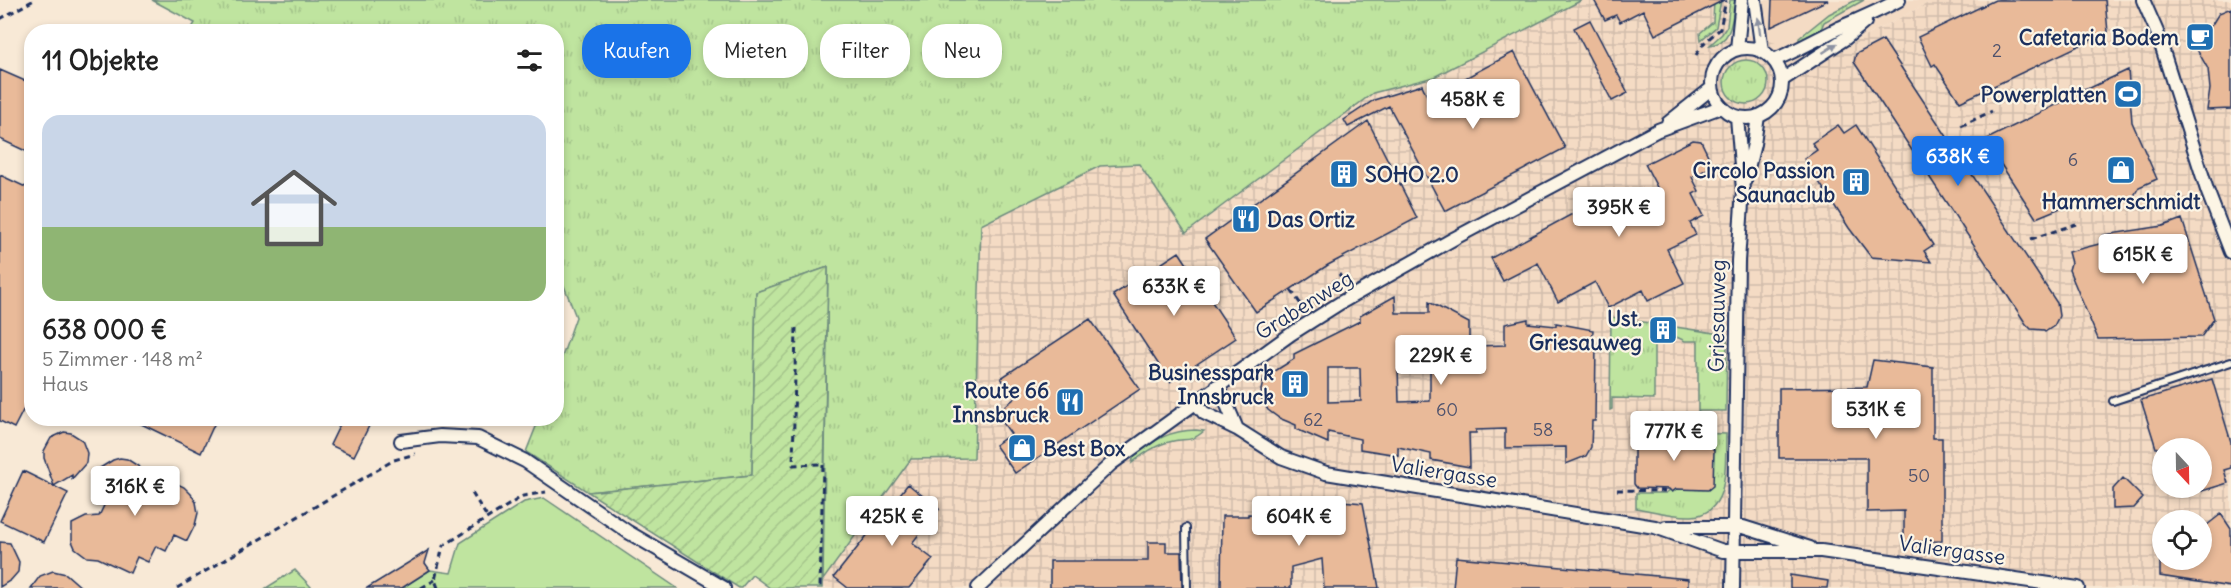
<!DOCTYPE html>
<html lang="de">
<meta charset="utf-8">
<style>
body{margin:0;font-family:Delius,sans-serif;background:#f6f6f6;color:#222;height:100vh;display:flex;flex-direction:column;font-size:22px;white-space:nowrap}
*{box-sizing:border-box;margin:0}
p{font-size:20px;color:#767676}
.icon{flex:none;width:33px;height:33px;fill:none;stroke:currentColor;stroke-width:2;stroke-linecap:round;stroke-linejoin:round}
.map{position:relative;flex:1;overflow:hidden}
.panel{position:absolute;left:24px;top:24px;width:540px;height:402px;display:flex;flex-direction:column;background:#fff;border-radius:24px;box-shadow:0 3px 9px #0003}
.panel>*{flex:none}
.banner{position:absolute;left:582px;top:24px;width:570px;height:54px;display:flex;gap:12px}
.needle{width:39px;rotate:158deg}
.fabs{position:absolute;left:2152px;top:438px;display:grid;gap:12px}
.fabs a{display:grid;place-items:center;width:60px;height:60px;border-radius:50%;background:#fff;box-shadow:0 3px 9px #0003;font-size:30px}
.price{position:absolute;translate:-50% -51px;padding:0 14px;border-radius:6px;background:#fff;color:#222;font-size:20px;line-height:39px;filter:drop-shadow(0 2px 3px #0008)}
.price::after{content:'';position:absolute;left:50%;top:36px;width:18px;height:14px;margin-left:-9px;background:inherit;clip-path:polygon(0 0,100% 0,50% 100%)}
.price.active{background:#1a73e8;color:#fff}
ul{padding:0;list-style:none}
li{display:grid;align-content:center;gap:12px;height:318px;padding:0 18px}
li+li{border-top:2px solid #e0e0e0}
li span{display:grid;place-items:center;height:186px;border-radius:18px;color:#555}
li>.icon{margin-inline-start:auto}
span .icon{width:108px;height:108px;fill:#fffc;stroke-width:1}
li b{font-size:26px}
h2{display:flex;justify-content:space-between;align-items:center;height:72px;padding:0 18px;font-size:26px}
.pill{padding:0 21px;border-radius:24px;background:#fff;box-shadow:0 3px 9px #0003;font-size:21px;line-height:54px}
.pill.active{background:#1a73e8;color:#fff}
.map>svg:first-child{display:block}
.built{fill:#f4dbc4}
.industrial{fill:url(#industrial-grid);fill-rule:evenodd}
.grass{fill:url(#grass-tufts);stroke:#6d8a7e;stroke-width:1.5}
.park{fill:#bfe49f;stroke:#6d8a7e;stroke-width:1.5}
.garden{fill:url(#garden-furrows);stroke:#6d8a7e;stroke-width:1.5}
.building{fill:#e9ba99;stroke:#1b2f5e;stroke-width:1.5;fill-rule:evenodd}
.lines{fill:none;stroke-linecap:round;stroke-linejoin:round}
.lane-casing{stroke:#1b2f5e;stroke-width:10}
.street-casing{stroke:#1b2f5e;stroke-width:16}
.path{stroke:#1b2f5e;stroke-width:3;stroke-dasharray:6 4.5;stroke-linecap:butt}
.lane{stroke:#fcf5e5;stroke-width:6}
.street{stroke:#fcf5e5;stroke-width:12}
.oneway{fill:#8c92a2}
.labels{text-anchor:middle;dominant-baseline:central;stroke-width:4.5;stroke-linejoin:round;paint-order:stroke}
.number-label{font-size:18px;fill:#4e526d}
.poi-label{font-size:21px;font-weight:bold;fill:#1b2f5e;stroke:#fcf5e5;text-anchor:end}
.street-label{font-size:21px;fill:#1b2f5e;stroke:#fcf5e5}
</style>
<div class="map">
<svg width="2231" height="588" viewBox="0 0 2231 588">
<defs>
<pattern id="industrial-grid" width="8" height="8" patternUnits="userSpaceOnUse" patternTransform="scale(1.5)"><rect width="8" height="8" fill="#f4dbc4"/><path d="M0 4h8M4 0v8" fill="none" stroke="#d1bcab"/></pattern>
<pattern id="grass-tufts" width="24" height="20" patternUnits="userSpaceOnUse" patternTransform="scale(1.5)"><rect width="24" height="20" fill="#bfe49f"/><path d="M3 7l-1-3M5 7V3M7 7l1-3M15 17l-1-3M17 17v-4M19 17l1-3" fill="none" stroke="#a4c48b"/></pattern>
<pattern id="garden-furrows" width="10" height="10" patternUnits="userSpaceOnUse" patternTransform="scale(1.5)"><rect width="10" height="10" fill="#bfe49f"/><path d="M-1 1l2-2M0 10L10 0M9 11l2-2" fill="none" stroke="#a4c48b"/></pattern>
</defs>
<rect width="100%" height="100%" fill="#f8e9d6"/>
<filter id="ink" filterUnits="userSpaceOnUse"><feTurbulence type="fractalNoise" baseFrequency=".0167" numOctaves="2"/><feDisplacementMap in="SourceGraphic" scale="12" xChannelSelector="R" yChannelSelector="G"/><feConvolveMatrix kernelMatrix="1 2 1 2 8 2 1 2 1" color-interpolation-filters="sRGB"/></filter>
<g filter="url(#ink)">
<path class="built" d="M1764 0H1934L1795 73 1763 40Z"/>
<path class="industrial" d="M1582 0H1726L1727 37 1738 32 1776 43 1796 73 1934 0H2231V588H822L823 580 826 574 911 459 974 457 980 226 1100 166 1140 164 1187 233 1373 93 1434 77ZM2163 448H2202V488H2163ZM2163 520H2202V560H2163Z"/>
<path class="grass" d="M152 0H1582L1434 77 1373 93 1186 233 1139 164 1100 166 981 225 974 458 911 459 823 580 828 267 756 292 752 475 588 492 526 452 539 419 556 418 557 371 576 317 561 278 557 275 556 32 190 31 195 23Z
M1714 0H1721L1716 27 1701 40 1700 33 1713 22Z
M1730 0H1735C1732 18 1733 43 1710 45L1722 34 1727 26Z
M1856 0H1864L1824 22 1819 34 1801 43 1799 42V38L1829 14Z
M1724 82a22 22 0 1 1 44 0a22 22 0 1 1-44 0Z
M1611 317 1727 335 1726 411H1698V341H1685L1670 334 1671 328 1657 326 1654 341V399L1612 398V409L1610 410Z
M1196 430 1204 431C1189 444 1186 437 1169 442 1155 445 1143 454 1132 463L1134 455C1154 440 1171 430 1196 430Z
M1696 433 1726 434C1725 461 1731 514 1692 516 1675 517 1654 511 1636 508V493H1666L1670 490 1673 492 1714 450 1709 446H1696Z"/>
<path class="park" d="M544 498 677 588H402L430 570 451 573 460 543 524 502Z
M295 570 312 588H266Z"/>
<path class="garden" d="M828 267 822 588H770L752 575 741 588H739L588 492 752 475 756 292Z"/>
<path class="building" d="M1594 0H1724L1655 35 1643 10 1620 22 1616 15 1605 20Z
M1772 0H1828L1771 27Z
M1995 0H2105L2108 32 1960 102 1935 64 1932 66 1918 37Z
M2231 8V109L2207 110 2210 89 2208 69 2191 39 2208 31 2219 13Z
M1590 20 1628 93 1612 101 1574 28Z
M1883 40 2057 303 2059 316 2054 326 2045 332 2044 330 2031 329 2026 324 1854 62 1856 54Z
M1514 52 1565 148 1445 211 1389 106 1348 127 1344 120 1374 100 1422 85 1428 98Z
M0 70 32 84V154L0 139Z
M2128 70 2132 122 2157 179 2139 187 2131 201 2065 206 2036 218 1985 140 2074 96 2072 90 2090 88Z
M1368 121 1417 218 1328 265 1256 312 1205 239Z
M1838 125 1844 133 1856 125 1933 245 1924 251 1931 262 1871 257 1849 228 1804 159 1817 150 1812 143Z
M1693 140 1701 141 1713 166 1692 177 1699 191 1693 194 1704 216 1690 223 1696 235 1667 249 1684 283 1648 301 1643 290 1608 308 1595 282 1558 302 1538 263 1503 281 1491 258 1600 199 1611 220 1661 195 1645 164Z
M0 175 32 190V393L14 428 0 421Z
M2182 219 2214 319 2201 337 2098 339 2069 270 2071 263 2068 252 2107 242 2104 235 2163 226Z
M1179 252 1236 338 1170 382 1113 295Z
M1395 296 1396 313H1429V302L1469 323V342H1477V346L1505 345V324L1528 319V323L1556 326V323L1593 330 1592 343H1596L1595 421H1592L1591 447 1586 456 1566 464V447L1505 448V429L1476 430V433H1469L1470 467 1431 460V454L1398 447V455L1360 449V439L1328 432V443L1296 429V425L1279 418 1268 410 1262 400 1261 390 1264 378 1294 359V354L1360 321V316ZM1398 367H1430V401L1399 402ZM1328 368H1360L1361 401 1328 402Z
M1090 319 1140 389 1015 473 995 445 1011 434 996 413 1015 398 1001 378Z
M1873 360 1933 367V438H1942V541L1904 542V511L1867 512V458H1779V388L1867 387Z
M2212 379 2231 442V468L2224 470 2228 483 2202 491V448H2156L2141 400Z
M129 418H217L201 453Z
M343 418H373L354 456 330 445Z
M1655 428 1696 430V446H1710L1714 450 1713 486 1708 490 1676 489 1672 492 1669 489 1637 488 1634 484V448L1638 444 1654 445Z
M64 432 71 433 82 440 87 453 86 463 72 479V475L54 486 44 458V451L51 438Z
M120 458 127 459 138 466 151 488 157 474 184 487 191 494 196 502 198 513 195 525 187 541 174 535 166 551 156 546 148 562 137 557 130 573 98 558 87 557 75 548 72 541V524L86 517 99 516 108 497 100 484V468L113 460Z
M23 471 68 493 44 542 0 521Z
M2123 478 2143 498 2134 508 2113 509V489Z
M908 484 939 509 912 543 933 559 909 588H848L834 577Z
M1309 498 1363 503 1379 588H1324L1322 559 1291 567V588H1221L1222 516H1248V514L1306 515Z
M2221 514 2231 529V587L2160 576V560H2202V529Z
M0 542 10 543 19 562 18 572 11 580 0 587Z
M1148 542H1166V552H1181L1182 588H1050V561H1148Z
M429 550 425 563 430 570 402 588H367Z
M1456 557 1688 579V588H1453Z
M53 571 66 574 82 588H31L40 576Z
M1790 575 1828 581 1827 588H1790Z"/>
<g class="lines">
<g class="lane-casing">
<path id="lane" d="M2113 401 2231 362
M1186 528 1187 588"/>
</g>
<g class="street-casing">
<path id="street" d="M1755 0 1762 51
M2143 0 2157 32 2207 190 2231 252
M1712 83a35 35 0 1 1 70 0a35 35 0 1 1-70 0Z
M1737 49 1742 0
M1774 60C1796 51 1817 39 1839 28 1859 19 1879 11 1899 0
M1782 80 1846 38 1865 22
M1668 123 1712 88
M1745 180 1754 144 1758 116
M1217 386 1224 398 1237 429
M1195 402 1204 413 1237 429 1281 457 1326 473 1655 527 1723 551H1821L2078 588
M401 441 440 436 478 438 525 461 628 532 724 588
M1666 527H1743L1810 548
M978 588 1111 464 1291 334 1340 303 1455 238 1624 148 1658 130 1721 107
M1733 588 1738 261 1743 190 1737 117"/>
</g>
<path class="path" d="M0 19 34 0
M1696 55 1704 43 1720 29 1726 0
M1961 126 1992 111
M2031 239 2076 224
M1336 284 1334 281 1341 277 1339 274
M1291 290 1302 306
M796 328 793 465 823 464 820 588
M1635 422 1636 440 1655 441
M1617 490 1666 491 1669 489
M472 493 487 517
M177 588 394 460 415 454
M421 588 435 580
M438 588 435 580 443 546 523 496 546 492"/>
<use href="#lane" class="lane"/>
<use href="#street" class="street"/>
</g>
<defs><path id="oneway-solid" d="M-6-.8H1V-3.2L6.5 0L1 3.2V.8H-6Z" transform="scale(1.5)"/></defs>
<g class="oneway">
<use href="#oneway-solid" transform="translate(1759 26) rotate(-98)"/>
<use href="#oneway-solid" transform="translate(1830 48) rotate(-33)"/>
</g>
</g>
<defs>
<g id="cafe-square" transform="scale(1.5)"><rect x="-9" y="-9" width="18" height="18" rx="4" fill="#1f6fb2" stroke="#fcf5e5"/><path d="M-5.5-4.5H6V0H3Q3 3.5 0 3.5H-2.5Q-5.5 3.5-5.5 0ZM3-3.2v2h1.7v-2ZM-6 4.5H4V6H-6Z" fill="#fff"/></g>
<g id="stadium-square" transform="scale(1.5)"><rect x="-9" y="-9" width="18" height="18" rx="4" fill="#1f6fb2" stroke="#fcf5e5"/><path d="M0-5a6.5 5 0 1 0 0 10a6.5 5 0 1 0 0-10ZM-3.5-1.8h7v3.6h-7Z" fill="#fff"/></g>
<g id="shop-square" transform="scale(1.5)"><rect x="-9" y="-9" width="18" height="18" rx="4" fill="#1f6fb2" stroke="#fcf5e5"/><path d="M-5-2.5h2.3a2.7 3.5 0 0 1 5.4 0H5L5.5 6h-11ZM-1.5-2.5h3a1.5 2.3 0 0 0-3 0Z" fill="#fff"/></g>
<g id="building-square" transform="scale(1.5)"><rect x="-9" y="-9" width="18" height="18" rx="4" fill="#1f6fb2" stroke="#fcf5e5"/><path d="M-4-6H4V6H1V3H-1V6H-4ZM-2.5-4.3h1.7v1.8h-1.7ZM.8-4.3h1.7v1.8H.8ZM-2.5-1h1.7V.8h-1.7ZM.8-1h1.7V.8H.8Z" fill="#fff"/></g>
<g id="restaurant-square" transform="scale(1.5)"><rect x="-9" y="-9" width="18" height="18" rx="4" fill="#1f6fb2" stroke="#fcf5e5"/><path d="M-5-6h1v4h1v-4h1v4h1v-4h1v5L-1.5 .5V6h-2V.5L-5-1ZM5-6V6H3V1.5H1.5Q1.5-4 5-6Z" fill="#fff"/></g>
</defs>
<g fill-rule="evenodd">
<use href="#cafe-square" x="2200" y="37"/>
<use href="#stadium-square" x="2128" y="94"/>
<use href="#shop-square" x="2121" y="170"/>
<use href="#building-square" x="1344" y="174"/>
<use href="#building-square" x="1856" y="182"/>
<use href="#restaurant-square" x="1246" y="219"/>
<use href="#building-square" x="1663" y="330"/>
<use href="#building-square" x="1295" y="384"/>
<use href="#restaurant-square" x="1070" y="402"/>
<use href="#shop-square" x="1022" y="448"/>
</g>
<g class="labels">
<g class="number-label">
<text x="1997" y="50">2</text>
<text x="2073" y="159">6</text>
<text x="1447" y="409">60</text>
<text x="1313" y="419">62</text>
<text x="1543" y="429">58</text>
<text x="1919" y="475">50</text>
</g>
<g class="poi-label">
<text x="2179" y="37">Cafetaria Bodem</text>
<text x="2107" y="94">Powerplatten</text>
<text x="1835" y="170">Circolo Passion<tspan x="1835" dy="24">Saunaclub</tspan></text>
<text x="1365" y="174" text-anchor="start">SOHO 2.0</text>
<text x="2121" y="201" text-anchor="middle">Hammerschmidt</text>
<text x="1267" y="219" text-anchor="start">Das Ortiz</text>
<text x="1642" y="318">Ust.<tspan x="1642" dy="24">Griesauweg</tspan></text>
<text x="1274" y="372">Businesspark<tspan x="1274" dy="24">Innsbruck</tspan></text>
<text x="1049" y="390">Route 66<tspan x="1049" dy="24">Innsbruck</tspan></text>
<text x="1043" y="448" text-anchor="start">Best Box</text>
</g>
<g class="street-label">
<text transform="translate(1304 305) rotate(-32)">Grabenweg</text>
<text transform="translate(1717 316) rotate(-89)">Griesauweg</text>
<text transform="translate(1444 472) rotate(9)">Valiergasse</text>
<text transform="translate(1952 550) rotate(8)">Valiergasse</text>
</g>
</g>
</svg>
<div class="fabs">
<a><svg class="needle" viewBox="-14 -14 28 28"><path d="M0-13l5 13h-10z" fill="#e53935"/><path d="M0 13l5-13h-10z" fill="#767676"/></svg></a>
<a><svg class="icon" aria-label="locate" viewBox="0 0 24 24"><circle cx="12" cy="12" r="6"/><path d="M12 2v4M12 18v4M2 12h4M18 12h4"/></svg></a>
</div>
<b class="price" style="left:1473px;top:130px">458K €</b>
<b class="price active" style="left:1958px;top:187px">638K €</b>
<b class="price" style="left:1619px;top:238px">395K €</b>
<b class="price" style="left:2143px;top:285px">615K €</b>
<b class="price" style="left:1174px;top:317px">633K €</b>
<b class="price" style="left:1441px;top:386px">229K €</b>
<b class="price" style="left:1876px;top:440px">531K €</b>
<b class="price" style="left:1674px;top:462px">777K €</b>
<b class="price" style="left:135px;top:517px">316K €</b>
<b class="price" style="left:892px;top:547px">425K €</b>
<b class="price" style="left:1299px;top:547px">604K €</b>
<div class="banner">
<a class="pill active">Kaufen</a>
<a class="pill">Mieten</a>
<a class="pill">Filter</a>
<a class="pill">Neu</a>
</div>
<section class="panel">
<h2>11 Objekte<svg class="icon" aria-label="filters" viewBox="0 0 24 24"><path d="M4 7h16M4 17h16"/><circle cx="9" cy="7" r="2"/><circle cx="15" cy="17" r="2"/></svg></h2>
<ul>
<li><span style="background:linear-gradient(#c9d6e8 60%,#8fb573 0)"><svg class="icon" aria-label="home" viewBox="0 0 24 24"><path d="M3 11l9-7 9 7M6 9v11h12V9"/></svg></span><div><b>638 000 €</b><p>5 Zimmer · 148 m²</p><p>Haus</p></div></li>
</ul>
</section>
</div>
